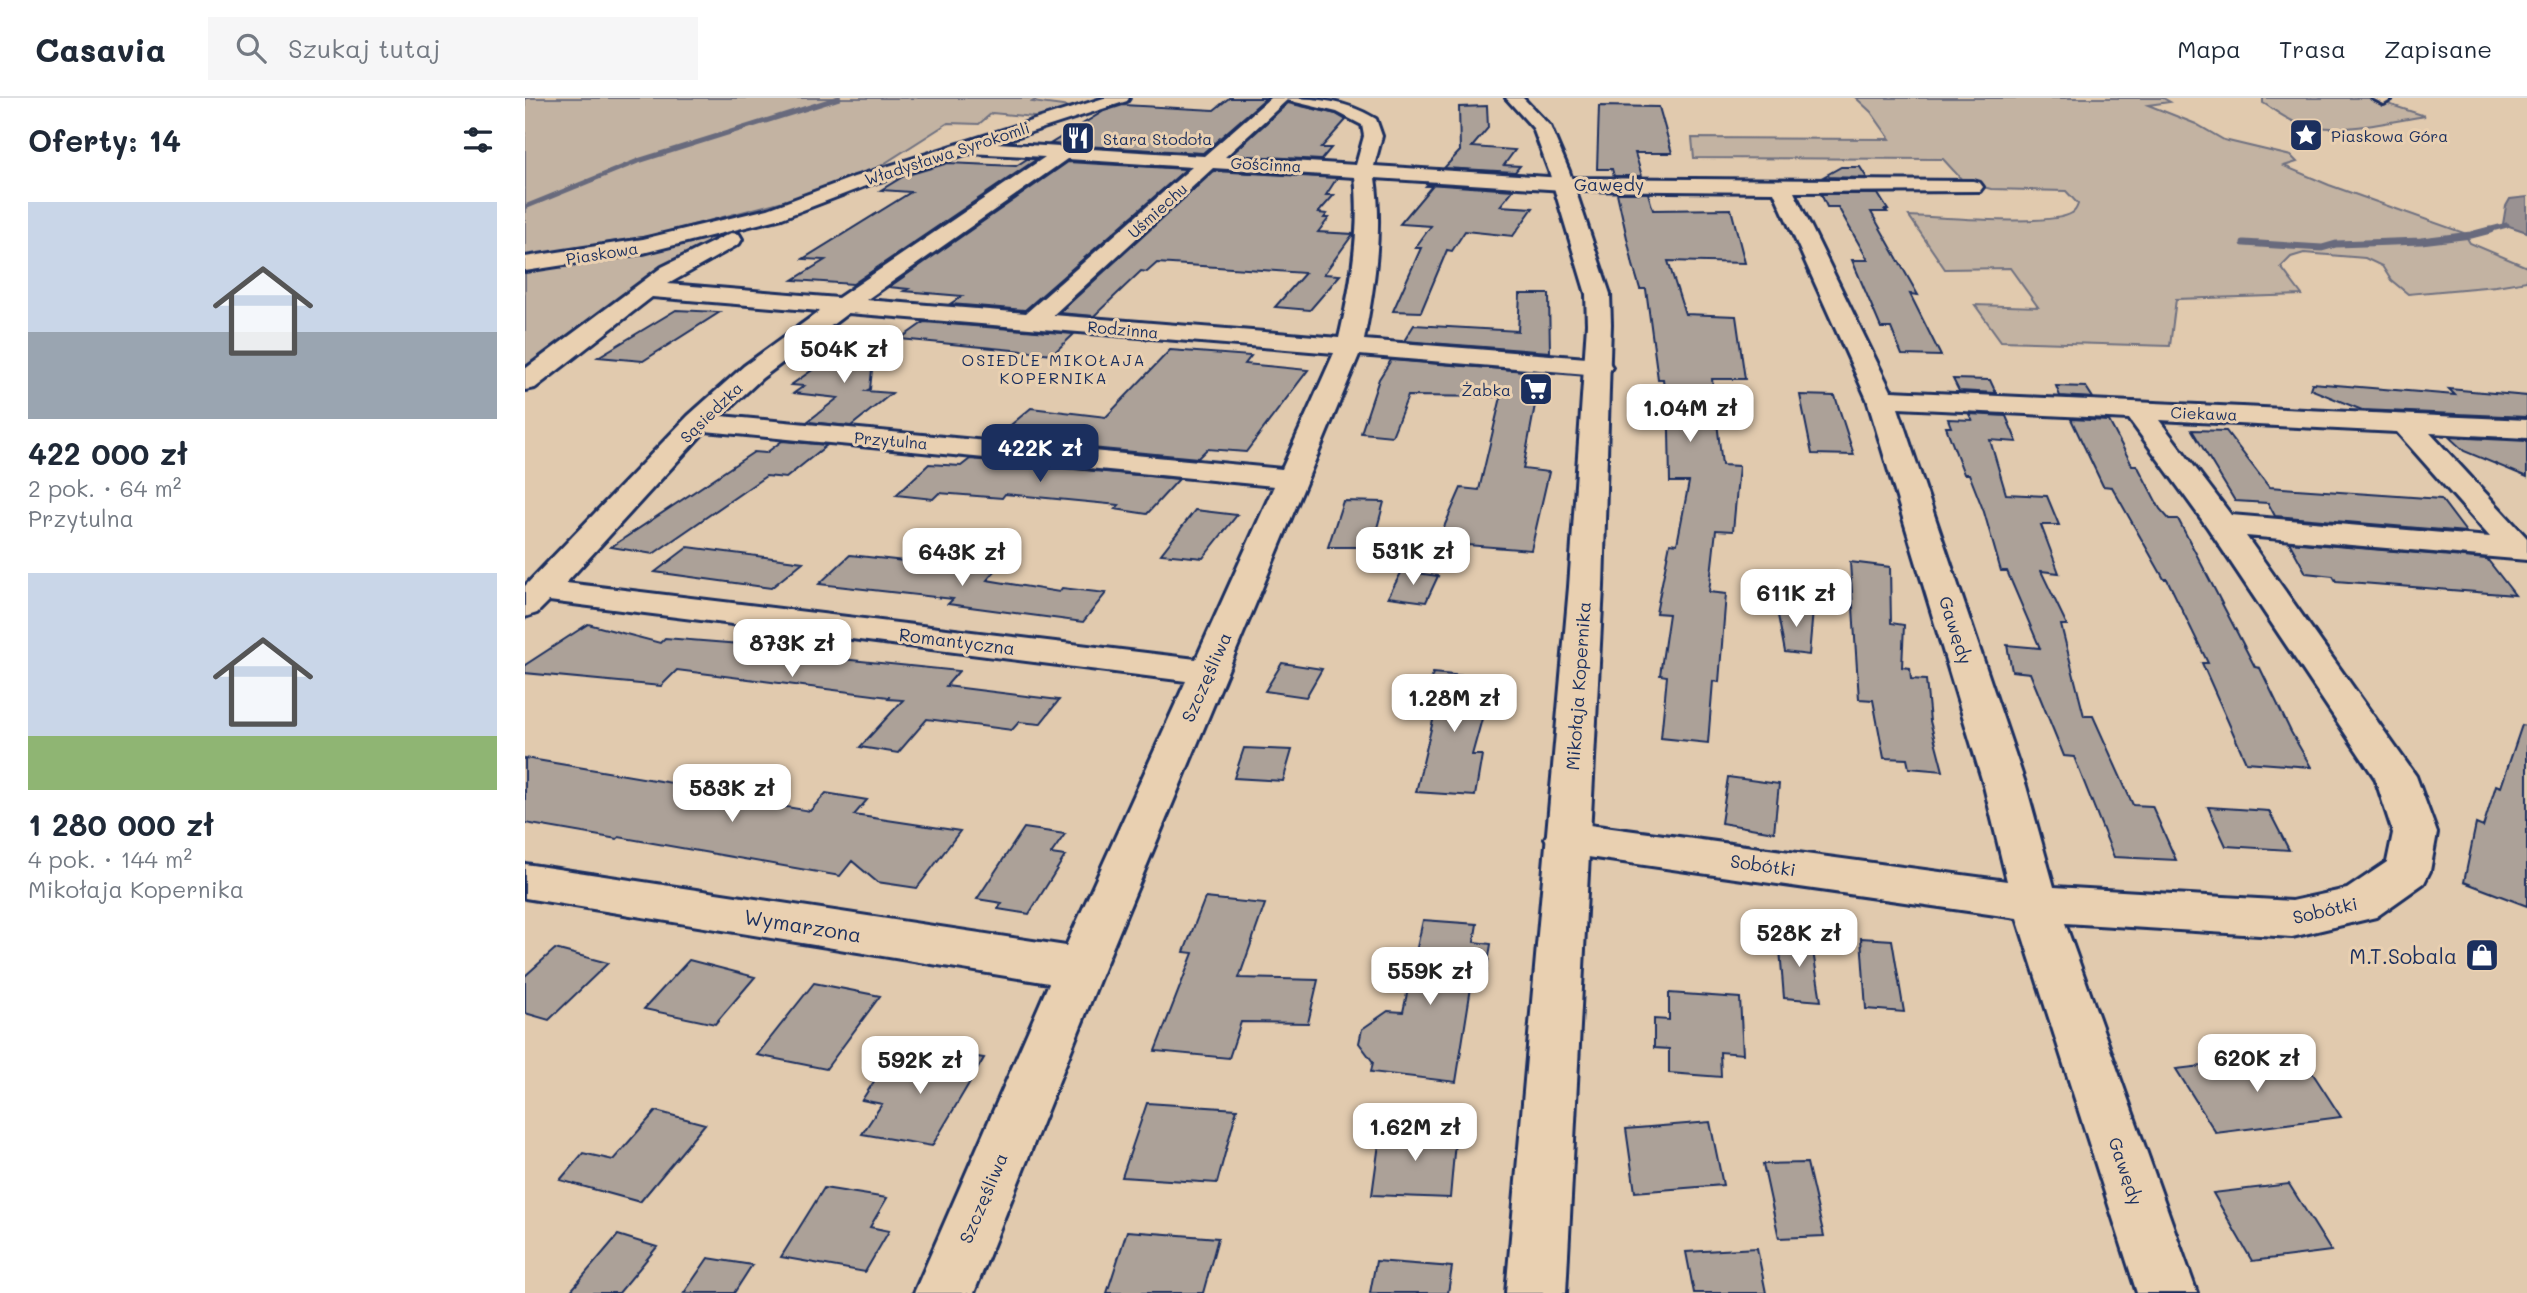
<!DOCTYPE html>
<html lang="pl">
<meta charset="utf-8">
<style>
body{margin:0;font-family:Mali,sans-serif;background:#f6f6f7;color:#1f2937;height:100vh;display:flex;flex-direction:column;font-size:26px;white-space:nowrap}
*{box-sizing:border-box;margin:0}
p{font-size:23px;color:#747a83}
.icon{flex:none;width:38px;height:38px;fill:none;stroke:currentColor;stroke-width:2;stroke-linecap:round;stroke-linejoin:round}
.map{position:relative;flex:1;overflow:hidden}
.side{display:flex;flex-direction:column;background:#fff;width:525px}
.side>*{flex:none}
.price{position:absolute;translate:-50% -60px;padding:0 16px;border-radius:14px;background:#fff;color:#222;font-size:23px;line-height:46px;filter:drop-shadow(0 2px 4px #0008)}
.price::after{content:'';position:absolute;left:50%;top:42px;width:21px;height:16px;margin-left:-10px;background:inherit;clip-path:polygon(0 0,100% 0,50% 100%)}
.price.current{background:#1b2f5e;color:#fff}
ul{padding:0;list-style:none}
li{display:grid;align-content:center;gap:14px;height:371px;padding:0 28px}
li span{display:grid;place-items:center;height:217px;border-radius:0px;color:#555}
li>.icon{margin-inline-start:auto}
span .icon{width:126px;height:126px;fill:#fffc;stroke-width:1}
li b{font-size:30px}
h2{display:flex;justify-content:space-between;align-items:center;height:84px;padding:0 28px;font-size:30px}
header{display:flex;align-items:center;gap:42px;box-sizing:border-box;height:98px;padding:0 35px;background:#fff;border-bottom:2px solid #e0e1e3}
header strong{font-size:33px}
nav{display:flex;gap:38px;margin-inline-start:auto;font-size:24px}
.search{width:490px;height:63px;background:#f6f6f7;display:flex;align-items:center;gap:18px;box-sizing:border-box;padding:0 24px;border-radius:0px;color:#747a83;font-size:26px}
main{display:flex;flex:1;min-height:0}
.map>svg:first-child{display:block}
.green{fill:#c3b3a2;stroke:#6f7180;stroke-width:2}
.water{fill:#9a9292;stroke:#676a7d;stroke-width:2}
.lines{fill:none;stroke-linecap:round;stroke-linejoin:round}
.stream-far1{stroke:#676a7d;stroke-width:5}
.stream{stroke:#676a7d;stroke-width:7}
.building{fill:#aca198;stroke:#1b2f5e;stroke-width:2}
.minor-casing{stroke:#1b2f5e;stroke-width:6}
.tertiary-casing{stroke:#1b2f5e;stroke-width:6}
.minor{fill:#e9d0b1;fill-rule:evenodd}
.tertiary{fill:#e9d0b1;fill-rule:evenodd}
.labels{text-anchor:middle;dominant-baseline:central;stroke-width:6;stroke-linejoin:round;paint-order:stroke}
.far-poi-label{font-size:16px;fill:#1b2f5e;stroke:#e9d0b1;text-anchor:start}
.far-street-label{font-size:16px;fill:#1b2f5e;stroke:#e9d0b1}
.far-neighbourhood-label{font-size:16px;letter-spacing:2px;fill:#1b2f5e;stroke:#e9d0b1}
.street-label{font-size:18px;fill:#1b2f5e;stroke:#e9d0b1}
.near-street-label{font-size:21px;fill:#1b2f5e;stroke:#e9d0b1}
.near-poi-label{font-size:21px;fill:#1b2f5e;stroke:#e9d0b1;text-anchor:end}
</style>
<header>
<strong>Casavia</strong>
<div class="search"><svg class="icon" aria-label="search" viewBox="0 0 24 24"><circle cx="10" cy="10" r="6"/><path d="M15 15l6 6"/></svg>Szukaj tutaj</div>
<nav><a>Mapa</a><a>Trasa</a><a>Zapisane</a></nav>
</header>
<main>
<section class="side">
<h2>Oferty: 14<svg class="icon" aria-label="filters" viewBox="0 0 24 24"><path d="M4 7h16M4 17h16"/><circle cx="9" cy="7" r="2"/><circle cx="15" cy="17" r="2"/></svg></h2>
<ul>
<li><span style="background:linear-gradient(#c9d6e8 60%,#9aa5b1 0)"><svg class="icon" aria-label="home" viewBox="0 0 24 24"><path d="M3 11l9-7 9 7M6 9v11h12V9"/></svg></span><div><b>422 000 zł</b><p>2 pok. · 64 m²</p><p>Przytulna</p></div></li>
<li><span style="background:linear-gradient(#c9d6e8 75%,#8fb573 0)"><svg class="icon" aria-label="home" viewBox="0 0 24 24"><path d="M3 11l9-7 9 7M6 9v11h12V9"/></svg></span><div><b>1 280 000 zł</b><p>4 pok. · 144 m²</p><p>Mikołaja Kopernika</p></div></li>
</ul>
</section>
<div class="map">
<svg width="2002" height="1195" viewBox="0 0 2002 1195">
<rect width="100%" height="100%" fill="#e1caae"/>
<filter id="ink" filterUnits="userSpaceOnUse"><feTurbulence type="fractalNoise" baseFrequency=".0143" numOctaves="2"/><feDisplacementMap in="SourceGraphic" scale="14" xChannelSelector="R" yChannelSelector="G"/><feConvolveMatrix kernelMatrix="1 2 1 2 8 2 1 2 1" color-interpolation-filters="sRGB"/></filter>
<g filter="url(#ink)">
<path class="green" d="M0 0H514L507 4 553 10 519 20 467 15 454 26 423 25 335 81 281 97 130 137 0 158Z
M1331 0H1638L1645 4 1623 7 1671 26 1699 42 1766 58 1772 64 1759 68 1804 87 1939 135 1945 145 2002 169V183L1971 188 1883 196 1866 182 1857 168 1840 160 1779 155 1766 159 1756 169 1777 197 1651 201 1645 248 1476 243 1450 207 1513 209 1485 170 1420 171 1384 118C1415 119 1526 129 1547 115 1551 113 1552 109 1553 106L1541 93 1466 91 1439 84 1418 61 1169 60 1167 40 1365 41 1346 14Z
M1738 0H1845L1900 18C1858 25 1812 38 1770 24 1759 20 1748 11 1738 5Z
M220 127 222 129 154 161 0 277V170Z"/>
<path class="water" d="M2002 99V134L1978 126 1981 108 1985 101Z"/>
<g class="lines">
<path class="stream-far1" d="M0 109 113 63 314 0
M1959 133 1982 127"/>
<path class="stream" d="M1719 145 1797 150 1811 146 1896 143 1946 137 1965 132"/>
</g>
<path class="building" d="M704 0H741L678 55 525 46 579 13 598 7 689 12Z
M763 5 811 16 821 22 796 50H806L796 62 706 57Z
M962 8 963 30 947 49 990 52 979 67 995 68 990 74 919 70 935 53 934 9Z
M1074 8 1134 9 1147 55H1110L1117 78H1089L1087 71H1072Z
M502 61H512L328 186 268 182 300 162 278 161 386 94 356 92 379 78 423 65 491 68Z
M543 64 661 71 500 212 425 206 437 198 379 193 383 191 364 189Z
M1316 69H1335L1342 80 1298 79Z
M689 73 812 80 801 97H809L793 115 802 116 799 120H804L793 134 828 136 799 176 815 177 785 212 750 209 780 175 632 165 622 174 616 173 569 218 534 215Z
M903 86 988 92 975 108 1008 110 988 138 940 133 927 153 922 152 896 214 868 213 896 150H890L906 128 875 126 907 88H901Z
M1092 95H1123L1128 112 1206 111 1220 165 1143 163 1160 216 1211 218 1220 281H1187L1197 367 1214 368 1208 433 1191 432 1184 494 1201 496 1194 584 1188 583 1183 645 1136 640 1142 578 1135 577 1144 516 1131 515 1145 445 1152 446 1164 384H1145L1144 333 1138 281H1133L1121 191H1115L1108 167Z
M1296 96H1353L1363 112H1360L1362 114H1346L1393 197 1385 196 1416 258 1377 257 1366 230H1356L1327 162H1343L1313 109H1302Z
M995 196H1024L1025 254 879 243 889 227 993 233Z
M151 212 195 214 118 263 73 259Z
M399 224 549 236 528 256 375 241Z
M330 242 350 243 345 291 341 293 367 295 326 328 282 324 313 300 269 295 279 288 266 287Z
M645 252 726 258 720 266 783 272 721 354 682 351 673 360 469 341 506 310 581 319Z
M866 262 1023 275 1022 301 1020 307H1010L998 371 1024 374 1006 452 942 447 938 457 908 454 936 390 954 392 976 299 883 298 867 338 836 335 854 281Z
M1428 281 1465 282 1471 295 1434 293Z
M1787 285 1930 297 1924 291 2002 298V319L1837 312 1785 291Z
M1531 288 1561 289 1568 300 1535 298Z
M1275 297 1310 298 1329 357 1287 356Z
M1444 316 1481 318 1492 344 1465 342 1481 396 1522 398 1534 427H1516L1534 475 1516 473 1542 527H1536L1559 618H1568L1608 707 1627 708 1651 762 1589 759 1549 659 1539 658 1505 575 1487 573 1482 547 1515 550 1482 473H1476L1459 414 1444 376H1439L1421 329H1426L1423 321 1447 322Z
M1546 321 1584 323 1607 367H1612L1635 411 1644 421H1653L1730 569 1735 570 1766 634 1786 669 1721 664 1677 565H1683L1642 481H1639L1587 389 1578 388Z
M1667 332 1701 333 1744 389 1916 401 1941 434 1750 418 1743 405 1710 403Z
M1924 339 2002 343V379L1939 353Z
M257 343 302 347 261 380 241 378 128 456 86 449 229 354 241 355Z
M445 361 654 381 622 416 590 411 594 407 480 396 477 400 414 395 408 401 371 397 404 366 436 368Z
M818 403 859 404 847 449H803Z
M670 412 712 417 678 460 636 456Z
M1764 444 1962 461 1990 497 1811 483 1808 478 1781 475Z
M163 449 278 464 246 490 130 474Z
M325 457 470 473 462 482 534 494 537 490 581 495 558 524 423 506 428 501 294 486Z
M1325 464 1365 469 1366 525 1379 527 1377 569 1385 570 1386 581 1401 582 1405 623 1418 673 1384 670 1382 661 1359 660 1348 602 1334 601Z
M877 473 913 478 901 504 863 499Z
M1251 507 1288 512 1284 557 1260 554Z
M63 526 135 545 140 540 228 547 271 552 267 556 434 573 421 588 534 602 515 626 494 624 487 632 402 621 373 655 335 649 378 602 363 601 364 599 152 572 136 588 0 575V567Z
M757 565 797 571 781 599 740 593Z
M908 575 968 581 947 657H957L950 698 891 694 911 610 897 609Z
M1997 627 2002 628V808L1939 784 1951 726 1958 729 1971 687 1976 689Z
M719 650 767 652 758 683 709 680Z
M0 660 159 687 154 691 285 713 301 695 342 702 329 717 435 733 392 790 352 784 327 763 315 778 94 739 92 741 0 725Z
M1203 679 1254 686 1249 734 1196 725Z
M1683 709 1744 713 1764 752 1701 748Z
M499 730 540 736 526 756 540 758 504 816 473 811 477 805 452 801Z
M680 800 740 806 714 880 793 882 783 925 716 924 704 960 630 953 668 855 659 854Z
M898 822 952 826 949 844 966 846 961 878 948 877 931 984 846 974 848 964 834 945 837 931 863 913 878 914Z
M1254 839 1286 841 1296 903 1259 900Z
M1336 840 1367 842 1379 914 1341 911Z
M30 851 83 865 24 922 0 915V878Z
M164 862 230 879 190 926 119 911Z
M289 885 355 898 301 971 232 957Z
M1144 895 1215 900 1218 956 1195 954 1196 979 1144 975V951L1129 950V921L1144 922Z
M392 950 459 960 407 1048 337 1036 357 1006 337 1002 355 974 375 977Z
M1737 961 1741 967 1779 962 1816 1019 1691 1035 1651 971Z
M622 1005 712 1011 692 1085 597 1079Z
M131 1013 180 1026 115 1104 35 1082 58 1055 88 1062Z
M1185 1024 1198 1087 1110 1094 1101 1031Z
M856 1031 931 1032 925 1100 847 1097Z
M1282 1065 1299 1138 1254 1140 1238 1066Z
M1764 1086 1806 1153 1727 1163 1688 1095Z
M299 1090 362 1100 345 1129 364 1133 340 1174 256 1159Z
M602 1133 693 1140 678 1195H582Z
M93 1137 132 1149 94 1195H44Z
M1232 1150 1241 1195H1169L1161 1154Z
M183 1160 227 1167 209 1195H159Z
M851 1163 927 1169 923 1195H845Z"/>
<g class="lines">
<g class="minor-casing">
<path id="minor" d="M579 0H604L602 3 472 45 679 58 745 0C784 0 817 0 851 21L857 38 849 68 1039 80 1448 83 1455 85 1458 89 1455 93 1269 94 1366 293 2002 322V340L1905 335 2002 440V462L1721 438 1891 678 1912 735 1905 773 1899 785 1851 819 1767 839 1540 825 1672 1195H1612L1492 820 1042 756 1027 751 1020 740 1027 729 1042 724 1482 783 1459 688 1342 301 1249 94 1039 92 850 80C858 132 849 191 839 242L1074 261 1083 263 1087 269 1083 275 1074 277 834 257 579 870 449 1195H389L524 885 0 800V766L541 848 661 583 24 503 12 515 0 519V488L163 318 219 268 295 213 127 199 10 290 0 292V271L137 169 206 135 214 136 217 141 214 146 143 186 313 200 520 59 444 55 343 87 257 120 118 155 0 173V159L118 141 243 111 329 79ZM762 2 812 14 837 27 839 38 831 67 700 59ZM542 61 667 69 501 215 341 202ZM688 70 830 79C836 131 826 189 814 240L528 217ZM323 215 809 255 757 371 196 318 237 280ZM1373 310 1604 321 1683 430 1850 680 1868 735 1862 764 1822 791 1767 803 1529 789 1501 688ZM1634 322 1872 334 1965 439 1706 417ZM180 333 749 388 671 561 41 485Z
M1847 0H1867V1L1859 6Z"/>
</g>
<g class="tertiary-casing">
<path id="tertiary" d="M981 0H998L1025 28 1044 73 1085 196 1086 226 1078 489 1041 1195H981L1044 489 1062 226 1061 196 1024 73 1008 30Z"/>
</g>
<use href="#minor" class="minor"/>
<use href="#tertiary" class="tertiary"/>
</g>
</g>
<defs>
<g id="sight-square" transform="scale(1.75)"><rect x="-9" y="-9" width="18" height="18" rx="4" fill="#1b2f5e" stroke="#e9d0b1"/><path d="M0-6L1.8-2.2L6-1.7L2.9 1.2L3.7 5.4L0 3.3L-3.7 5.4L-2.9 1.2L-6-1.7L-1.8-2.2Z" fill="#fff"/></g>
<g id="restaurant-square" transform="scale(1.75)"><rect x="-9" y="-9" width="18" height="18" rx="4" fill="#1b2f5e" stroke="#e9d0b1"/><path d="M-5-6h1v4h1v-4h1v4h1v-4h1v5L-1.5 .5V6h-2V.5L-5-1ZM5-6V6H3V1.5H1.5Q1.5-4 5-6Z" fill="#fff"/></g>
<g id="supermarket-square" transform="scale(1.75)"><rect x="-9" y="-9" width="18" height="18" rx="4" fill="#1b2f5e" stroke="#e9d0b1"/><path d="M-6-5.5h2.5l.6 2H6L4.5 2H-2.5L-4.4-4H-6ZM-1.5 3.2a1.3 1.3 0 1 0 .1 0ZM3 3.2a1.3 1.3 0 1 0 .1 0Z" fill="#fff"/></g>
<g id="shop-square" transform="scale(1.75)"><rect x="-9" y="-9" width="18" height="18" rx="4" fill="#1b2f5e" stroke="#e9d0b1"/><path d="M-5-2.5h2.3a2.7 3.5 0 0 1 5.4 0H5L5.5 6h-11ZM-1.5-2.5h3a1.5 2.3 0 0 0-3 0Z" fill="#fff"/></g>
</defs>
<g fill-rule="evenodd">
<use href="#sight-square" x="1781" y="37"/>
<use href="#restaurant-square" x="553" y="40"/>
<use href="#supermarket-square" x="1011" y="291"/>
<use href="#shop-square" x="1957" y="857"/>
</g>
<g class="labels">
<g class="far-poi-label">
<text x="1806" y="37">Piaskowa Góra</text>
<text x="578" y="40">Stara Stodoła</text>
<text x="986" y="291" text-anchor="end">Żabka</text>
</g>
<g class="far-street-label">
<text transform="translate(422 55) rotate(-18)">Władysława Syrokomli</text>
<text transform="translate(741 66) rotate(3)">Gościnna</text>
<text transform="translate(632 112) rotate(-42)">Uśmiechu</text>
<text transform="translate(77 155) rotate(-9)">Piaskowa</text>
<text transform="translate(598 231) rotate(5)">Rodzinna</text>
<text transform="translate(186 314) rotate(-44)">Sąsiedzka</text>
<text transform="translate(1679 315) rotate(2)">Ciekawa</text>
<text transform="translate(366 342) rotate(5)">Przytulna</text>
</g>
<g class="far-neighbourhood-label">
<text x="529" y="261">OSIEDLE MIKOŁAJA<tspan x="529" dy="18">KOPERNIKA</tspan></text>
</g>
<g class="street-label">
<text x="1084" y="86">Gawędy</text>
<text transform="translate(1431 532) rotate(72)">Gawędy</text>
<text transform="translate(432 543) rotate(7)">Romantyczna</text>
<text transform="translate(681 579) rotate(-66)">Szczęśliwa</text>
<text transform="translate(1053 588) rotate(-86)">Mikołaja Kopernika</text>
<text transform="translate(1238 767) rotate(8)">Sobótki</text>
<text transform="translate(1800 812) rotate(-13)">Sobótki</text>
<text transform="translate(1601 1073) rotate(71)">Gawędy</text>
<text transform="translate(458 1100) rotate(-67)">Szczęśliwa</text>
</g>
<g class="near-street-label">
<text transform="translate(278 827) rotate(9)">Wymarzona</text>
</g>
<g class="near-poi-label">
<text x="1932" y="857">M.T.Sobala</text>
</g>
</g>
</svg>
<b class="price" style="left:319px;top:287px">504K zł</b>
<b class="price" style="left:1165px;top:346px">1.04M zł</b>
<b class="price current" style="left:515px;top:386px">422K zł</b>
<b class="price" style="left:888px;top:489px">531K zł</b>
<b class="price" style="left:437px;top:490px">643K zł</b>
<b class="price" style="left:1271px;top:531px">611K zł</b>
<b class="price" style="left:267px;top:581px">873K zł</b>
<b class="price" style="left:929px;top:636px">1.28M zł</b>
<b class="price" style="left:207px;top:726px">583K zł</b>
<b class="price" style="left:1274px;top:871px">528K zł</b>
<b class="price" style="left:905px;top:909px">559K zł</b>
<b class="price" style="left:1732px;top:996px">620K zł</b>
<b class="price" style="left:395px;top:998px">592K zł</b>
<b class="price" style="left:890px;top:1065px">1.62M zł</b>
</div>
</main>
